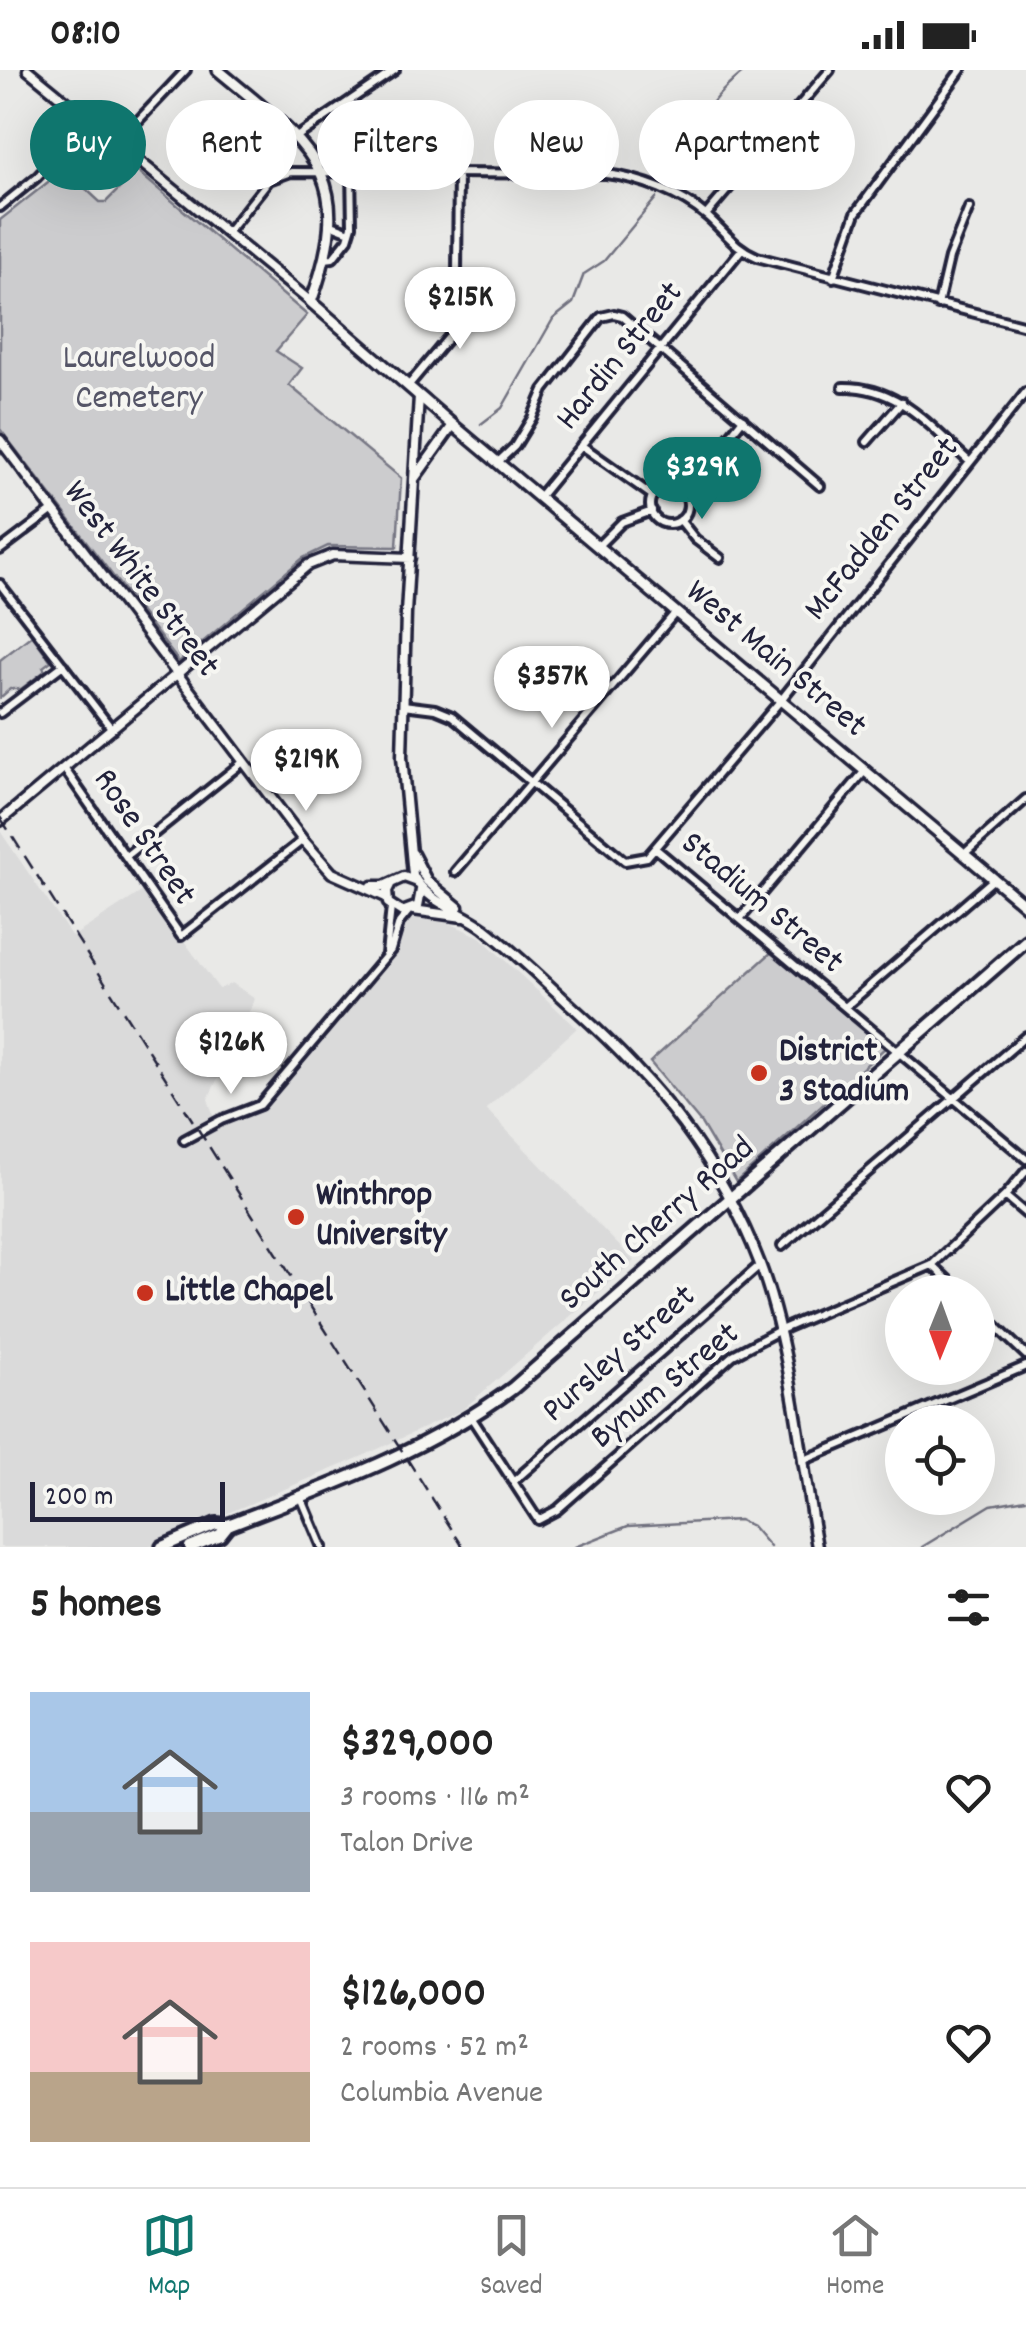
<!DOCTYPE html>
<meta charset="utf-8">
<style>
body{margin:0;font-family:Dekko,sans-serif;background:#f2f2f2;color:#222;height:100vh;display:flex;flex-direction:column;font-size:38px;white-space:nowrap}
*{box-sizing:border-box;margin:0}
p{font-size:32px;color:#767676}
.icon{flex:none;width:55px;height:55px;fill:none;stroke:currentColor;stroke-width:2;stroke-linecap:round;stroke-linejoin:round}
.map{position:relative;height:1477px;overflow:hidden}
.side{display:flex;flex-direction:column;background:#fff;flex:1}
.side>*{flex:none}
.banner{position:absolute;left:30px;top:30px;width:968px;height:90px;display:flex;gap:20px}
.needle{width:65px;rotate:181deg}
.tools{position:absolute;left:885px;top:1205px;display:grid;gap:20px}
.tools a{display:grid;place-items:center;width:110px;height:110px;border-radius:50%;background:#fff;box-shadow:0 10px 40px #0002;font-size:50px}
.scale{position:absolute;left:30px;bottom:25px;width:195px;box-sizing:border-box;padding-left:10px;border:5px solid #22223b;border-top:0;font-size:28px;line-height:35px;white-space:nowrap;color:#22223b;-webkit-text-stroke:8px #f6f6f2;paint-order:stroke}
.price{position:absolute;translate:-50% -85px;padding:0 22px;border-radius:35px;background:#fff;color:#222;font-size:32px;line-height:65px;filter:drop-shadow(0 2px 5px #0008)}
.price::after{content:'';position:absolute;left:50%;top:60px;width:30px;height:22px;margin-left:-15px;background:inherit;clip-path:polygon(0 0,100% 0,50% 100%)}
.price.selected{background:#0f766e;color:#fff}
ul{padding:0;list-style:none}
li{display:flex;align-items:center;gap:30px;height:250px;padding:0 30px}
li span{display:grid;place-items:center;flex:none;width:280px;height:200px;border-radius:0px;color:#555}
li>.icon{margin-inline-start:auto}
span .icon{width:120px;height:120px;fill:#fffc;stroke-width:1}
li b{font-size:42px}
h2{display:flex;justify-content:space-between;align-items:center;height:120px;padding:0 30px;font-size:42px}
.chip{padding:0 35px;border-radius:45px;background:#fff;box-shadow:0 10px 40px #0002;font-size:35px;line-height:90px}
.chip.selected{background:#0f766e;color:#fff}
.status{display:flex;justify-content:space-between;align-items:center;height:70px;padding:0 50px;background:#fff;direction:ltr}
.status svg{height:28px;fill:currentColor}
.tabs{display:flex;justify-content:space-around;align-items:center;height:140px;border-top:2px solid #e0e0e0;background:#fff;font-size:28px;color:#767676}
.tabs a{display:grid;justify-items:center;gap:5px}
.tabs .selected{color:#0f766e}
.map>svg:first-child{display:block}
.built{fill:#dadada}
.green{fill:#ccccce;stroke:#777784;stroke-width:2.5}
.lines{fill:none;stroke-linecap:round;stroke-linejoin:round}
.stream{stroke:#71717f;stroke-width:2.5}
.minor-casing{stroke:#22223b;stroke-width:14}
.tertiary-casing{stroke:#22223b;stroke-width:15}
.secondary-casing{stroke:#22223b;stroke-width:16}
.primary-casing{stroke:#22223b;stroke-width:18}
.minor{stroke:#f6f6f2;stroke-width:6}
.tertiary{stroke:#f6f6f2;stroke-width:8}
.secondary{stroke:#f6f6f2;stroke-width:9}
.primary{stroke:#f6f6f2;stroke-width:10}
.rail{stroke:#22223b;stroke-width:2.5;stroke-dasharray:15 8;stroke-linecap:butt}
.poi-dot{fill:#c8321e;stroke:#f6f6f2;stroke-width:4}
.labels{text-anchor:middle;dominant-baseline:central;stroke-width:8;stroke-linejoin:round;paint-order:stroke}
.street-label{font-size:35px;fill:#22223b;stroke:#f6f6f2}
.park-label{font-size:35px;fill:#555567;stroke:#f6f6f2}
.poi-label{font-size:35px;font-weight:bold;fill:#22223b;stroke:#f6f6f2;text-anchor:start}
</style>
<div class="status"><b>08:10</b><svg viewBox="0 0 49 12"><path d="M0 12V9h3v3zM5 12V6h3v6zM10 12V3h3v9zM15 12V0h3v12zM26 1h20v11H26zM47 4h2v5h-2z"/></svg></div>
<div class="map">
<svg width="1026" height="1477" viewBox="0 0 1026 1477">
<rect width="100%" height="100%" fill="#e9e9e7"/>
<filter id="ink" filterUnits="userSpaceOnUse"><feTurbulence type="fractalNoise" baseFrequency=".01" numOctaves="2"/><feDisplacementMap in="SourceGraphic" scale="20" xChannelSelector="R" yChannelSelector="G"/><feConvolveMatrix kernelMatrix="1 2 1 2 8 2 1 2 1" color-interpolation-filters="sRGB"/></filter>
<g filter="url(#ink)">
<path class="built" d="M0 761 72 867 146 819 219 919 232 913 255 929 208 1029 214 1048 257 1029 408 850 421 845 434 846 480 867 577 958 486 1039 634 1191 462 1340 363 1386 147 1477H0Z"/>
<path class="green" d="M61 96 100 132H106L137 101 307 245 276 281 302 298 289 315 401 408 397 477 328 476 303 488 179 592 0 359V150L48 112Z
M32 565 51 591 43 597 45 601 21 619H10L0 628V590Z
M774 880 885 978 736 1112 701 1053 650 992Z"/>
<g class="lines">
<path class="stream" d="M666 115C697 87 686 78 703 47 714 27 729 14 746 0
M481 354 502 338 553 249 573 233 584 204 604 191 656 128
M575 1477 628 1456 739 1450 752 1456 770 1477
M922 1477 991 1435 1026 1429"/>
<g class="minor-casing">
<path id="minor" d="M295 68 395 0
M117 73 186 0
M0 137 37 107 90 51
M706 145 830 0
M332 155 350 162
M227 163 269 110 291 102 606 104C640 108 682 124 708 147 725 162 735 178 757 187L1026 256
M325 189 333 188 348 169 352 156 351 100
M833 208 856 143 961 0
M938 235 949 188 969 138
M408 316 484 225 457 203 458 101
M843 317C900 316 930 357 970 392
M867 372 902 332
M581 375 653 426
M498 392 515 376 532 348 544 320 601 247 614 244 622 246 820 416
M650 435a19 19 0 1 1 38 0a19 19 0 1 1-38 0Z
M684 423 743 349
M539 427 741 180
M680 450 695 469 720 488
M598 476 622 452 652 441
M0 480 53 440
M0 514 112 659
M403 635 435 639 452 646 625 791 647 787 781 630 1026 322
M0 643 63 595
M64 698 181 866 303 770
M655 778 1026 1089
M964 784 1026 729
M126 786 243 692
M455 802 676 542
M740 849 864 702
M386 884 391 837
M845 937 994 809
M184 1070 221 1050 260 1035 391 880 399 853 408 842
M1005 1126 1026 1144
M782 1176 1026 966
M932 1195 961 1222
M978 1239 1026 1285
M471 1347 538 1450 557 1440 733 1285 778 1261 932 1195 1005 1126 1026 1101
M802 1391 1026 1296
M513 1412 760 1195
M301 1427 322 1477"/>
</g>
<g class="tertiary-casing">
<path id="tertiary" d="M28 0 311 232
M419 326 406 543 402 687 413 805C426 832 461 841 484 858 516 883 545 912 575 939 657 1013 720 1089 760 1194 791 1277 801 1389 817 1477
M0 370 303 770 332 803 386 827
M415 408 453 355
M0 751 308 495 333 485 410 488
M413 784 427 811 458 837
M391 813 387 821 388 833 402 842 418 836 421 820
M372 816H384L404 807 415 811
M413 840 463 847"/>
</g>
<g class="secondary-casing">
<path id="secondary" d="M218 0C313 79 358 103 311 232L453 355 1026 836"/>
</g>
<g class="primary-casing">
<path id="primary" d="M162 1477 216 1454 228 1455C326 1417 428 1381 513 1318L1026 871
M190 1477 220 1465 228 1455"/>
</g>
<use href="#minor" class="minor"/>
<use href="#tertiary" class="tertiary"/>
<use href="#secondary" class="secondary"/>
<use href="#primary" class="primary"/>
<path class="rail" d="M0 747 463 1477"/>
</g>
</g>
<g class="poi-dot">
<circle cx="759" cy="1003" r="10"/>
<circle cx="296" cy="1147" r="10"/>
<circle cx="145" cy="1223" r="10"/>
</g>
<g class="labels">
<g class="street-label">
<text transform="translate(621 287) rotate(-51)">Hardin Street</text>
<text transform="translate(883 460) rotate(-51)">McFadden Street</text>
<text transform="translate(140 510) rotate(53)">West White Street</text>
<text transform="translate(775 590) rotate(40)">West Main Street</text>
<text transform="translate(143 768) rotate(56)">Rose Street</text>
<text transform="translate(761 834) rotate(40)">Stadium Street</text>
<text transform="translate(658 1155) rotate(-41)">South Cherry Road</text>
<text transform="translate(620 1285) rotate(-41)">Pursley Street</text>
<text transform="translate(666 1317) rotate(-39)">Bynum Street</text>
</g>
<g class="park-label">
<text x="139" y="290">Laurelwood<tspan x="139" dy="40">Cemetery</tspan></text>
</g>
<g class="poi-label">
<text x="779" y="983">District<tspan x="779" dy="40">3 Stadium</tspan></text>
<text x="316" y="1127">Winthrop<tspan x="316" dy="40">University</tspan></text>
<text x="165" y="1223">Little Chapel</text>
</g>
</g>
</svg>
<div class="tools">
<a><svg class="needle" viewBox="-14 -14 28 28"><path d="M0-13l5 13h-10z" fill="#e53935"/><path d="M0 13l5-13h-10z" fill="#767676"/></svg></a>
<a><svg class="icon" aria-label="locate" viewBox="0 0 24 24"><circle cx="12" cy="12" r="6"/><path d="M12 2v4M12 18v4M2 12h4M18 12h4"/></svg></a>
</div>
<div class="scale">200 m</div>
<b class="price" style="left:460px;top:282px">$215K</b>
<b class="price selected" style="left:702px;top:452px">$329K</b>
<b class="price" style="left:552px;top:661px">$357K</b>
<b class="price" style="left:306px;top:744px">$219K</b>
<b class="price" style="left:231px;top:1027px">$126K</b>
<div class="banner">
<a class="chip selected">Buy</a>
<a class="chip">Rent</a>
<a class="chip">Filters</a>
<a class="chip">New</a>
<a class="chip">Apartment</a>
</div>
</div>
<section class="side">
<h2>5 homes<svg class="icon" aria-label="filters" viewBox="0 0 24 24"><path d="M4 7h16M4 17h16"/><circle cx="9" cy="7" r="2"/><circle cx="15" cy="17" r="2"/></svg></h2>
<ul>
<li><span style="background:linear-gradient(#a9c7e8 60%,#9aa5b1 0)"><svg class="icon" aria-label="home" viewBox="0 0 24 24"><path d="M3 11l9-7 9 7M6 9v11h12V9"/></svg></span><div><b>$329,000</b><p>3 rooms · 116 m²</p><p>Talon Drive</p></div><svg class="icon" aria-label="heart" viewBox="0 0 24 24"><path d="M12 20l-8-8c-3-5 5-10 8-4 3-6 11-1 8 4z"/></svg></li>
<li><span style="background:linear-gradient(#f6c9c9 65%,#b9a48a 0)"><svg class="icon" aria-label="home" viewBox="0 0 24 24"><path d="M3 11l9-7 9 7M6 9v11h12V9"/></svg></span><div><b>$126,000</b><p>2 rooms · 52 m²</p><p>Columbia Avenue</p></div><svg class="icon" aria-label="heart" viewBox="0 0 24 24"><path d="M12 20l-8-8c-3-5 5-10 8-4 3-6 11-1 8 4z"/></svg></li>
</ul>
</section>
<nav class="tabs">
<a class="selected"><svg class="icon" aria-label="map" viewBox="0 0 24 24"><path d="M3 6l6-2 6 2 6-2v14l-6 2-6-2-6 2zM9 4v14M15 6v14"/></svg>Map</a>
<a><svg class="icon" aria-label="saved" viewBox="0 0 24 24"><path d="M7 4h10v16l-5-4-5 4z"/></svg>Saved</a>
<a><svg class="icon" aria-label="home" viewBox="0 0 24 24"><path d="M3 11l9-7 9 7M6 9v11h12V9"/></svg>Home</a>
</nav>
